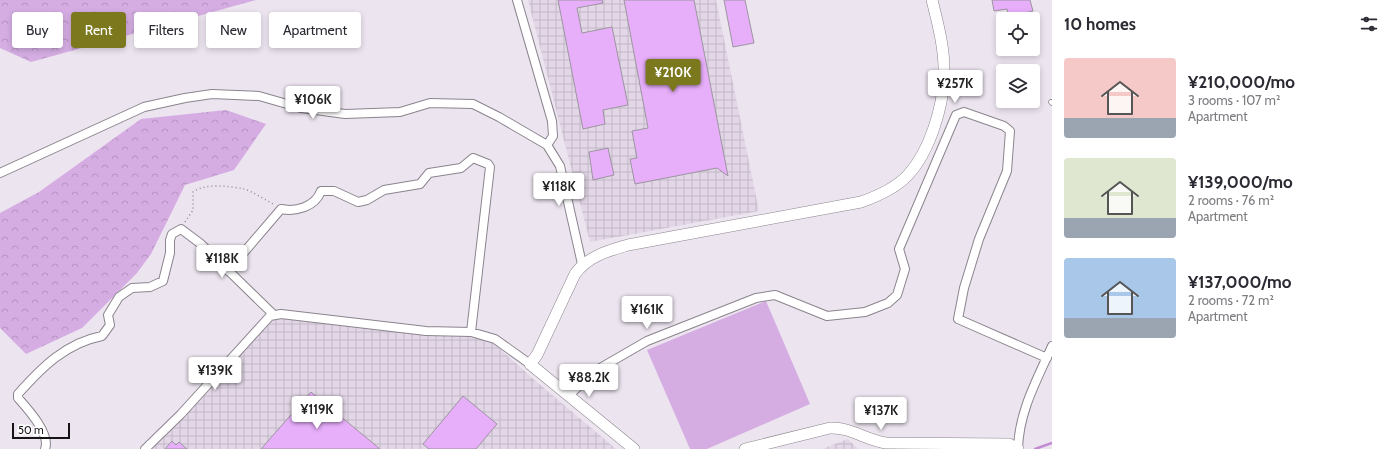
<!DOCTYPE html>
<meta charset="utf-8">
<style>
:root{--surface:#fff;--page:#f2f2f3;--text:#2b2b33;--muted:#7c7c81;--accent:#7b781e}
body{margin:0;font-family:Cabin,sans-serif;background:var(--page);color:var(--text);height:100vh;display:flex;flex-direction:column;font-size:15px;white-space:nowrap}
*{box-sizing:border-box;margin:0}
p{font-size:13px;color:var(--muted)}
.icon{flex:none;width:22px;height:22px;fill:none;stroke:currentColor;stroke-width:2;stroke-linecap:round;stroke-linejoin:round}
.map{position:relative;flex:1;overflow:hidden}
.details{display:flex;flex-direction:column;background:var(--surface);width:340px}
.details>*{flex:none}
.hud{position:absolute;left:12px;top:12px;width:380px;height:36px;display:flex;gap:8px}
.tools{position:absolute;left:996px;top:12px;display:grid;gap:8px}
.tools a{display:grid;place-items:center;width:44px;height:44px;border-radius:4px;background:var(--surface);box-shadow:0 2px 6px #0003;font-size:20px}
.scale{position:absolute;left:12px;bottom:10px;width:58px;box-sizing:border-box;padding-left:4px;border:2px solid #161317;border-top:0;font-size:11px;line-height:14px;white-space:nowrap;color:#161317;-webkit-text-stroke:3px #fff;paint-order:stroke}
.price{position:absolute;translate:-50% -34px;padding:0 9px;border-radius:4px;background:#fff;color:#222;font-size:13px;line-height:26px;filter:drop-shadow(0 1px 2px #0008)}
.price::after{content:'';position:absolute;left:50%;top:24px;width:12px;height:9px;margin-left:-6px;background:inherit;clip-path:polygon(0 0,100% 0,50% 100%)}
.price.selected{background:var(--accent);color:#fff}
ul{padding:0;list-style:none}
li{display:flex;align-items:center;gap:12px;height:100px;padding:0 12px}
li span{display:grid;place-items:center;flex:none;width:112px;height:80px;border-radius:4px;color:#555}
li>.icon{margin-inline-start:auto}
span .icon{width:48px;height:48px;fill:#fffc;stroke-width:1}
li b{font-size:17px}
h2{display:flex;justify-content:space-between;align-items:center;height:48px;padding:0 12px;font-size:17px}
.chip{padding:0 14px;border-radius:4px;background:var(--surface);box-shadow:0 2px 6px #0003;font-size:14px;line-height:36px}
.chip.selected{background:var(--accent);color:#fff}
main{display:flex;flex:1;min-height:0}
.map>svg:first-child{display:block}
.industrial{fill:url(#industrial-grid)}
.forest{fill:url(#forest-crowns)}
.green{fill:#d5ade3}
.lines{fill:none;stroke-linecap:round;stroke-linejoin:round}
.stream{stroke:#c18ad3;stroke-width:2.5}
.building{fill:#e7aefa;stroke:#9c959f}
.lane-casing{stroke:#8b848d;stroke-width:5.5}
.street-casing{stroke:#8b848d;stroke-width:10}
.secondary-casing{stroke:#8b848d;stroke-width:12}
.path{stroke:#908b93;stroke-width:1.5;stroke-dasharray:1 3;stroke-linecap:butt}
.lane{stroke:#fff;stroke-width:4}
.street{stroke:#fff;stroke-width:8}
.secondary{stroke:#fff;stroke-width:11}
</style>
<main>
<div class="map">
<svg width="1052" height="449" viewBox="0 0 1052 449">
<defs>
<pattern id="industrial-grid" width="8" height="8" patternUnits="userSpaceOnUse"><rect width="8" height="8" fill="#e3d7e7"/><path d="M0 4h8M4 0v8" fill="none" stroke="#c2b8c5"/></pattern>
<pattern id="forest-crowns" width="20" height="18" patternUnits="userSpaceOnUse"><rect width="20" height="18" fill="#d5ade3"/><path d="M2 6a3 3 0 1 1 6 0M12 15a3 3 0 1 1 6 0" fill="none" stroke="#b694c2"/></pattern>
</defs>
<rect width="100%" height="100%" fill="#ece4ef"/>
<path class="industrial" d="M 528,0 L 716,0 L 759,211 L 590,242 Z
M 275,314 L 487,337 L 531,377 L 616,449 L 148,449 Z
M 848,439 L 858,449 L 822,449 Z"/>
<path class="forest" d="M 0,0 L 256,0 L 31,62 L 0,48 Z
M 226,110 L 266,124 L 234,170 L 185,185 L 151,254 L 137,273 L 82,328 L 26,354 L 0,328 L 0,213 L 39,192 L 141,119 Z"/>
<path class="green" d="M 766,301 L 810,404 L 707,449 L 690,449 L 647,350 Z"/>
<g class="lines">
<path class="stream" d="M 1035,449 L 1052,443"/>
</g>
<path class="building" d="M 558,0 L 602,0 L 603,3 L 577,8 L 582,33 L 612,27 L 628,105 L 603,110 L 605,124 L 583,129 Z
M 624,0 L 694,0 L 728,176 L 717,168 L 635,184 L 630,159 L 637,158 L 632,131 L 648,128 Z
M 724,0 L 745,0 L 754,43 L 733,47 Z
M 992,0 L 1030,0 L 1033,11 L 1008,17 L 1007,9 L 994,11 Z
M 608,148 L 614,175 L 593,180 L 589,152 Z
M 311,392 L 380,449 L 261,449 Z
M 463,396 L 497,424 L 476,449 L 429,449 L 423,444 Z
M 172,441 L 176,445 L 179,442 L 187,449 L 165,449 Z"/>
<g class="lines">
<g class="lane-casing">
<path id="lane" d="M 1051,102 L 1052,103"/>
</g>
<g class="street-casing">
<path id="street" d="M 517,0 L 552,121 L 553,136 L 547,145
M 0,173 L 144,107 L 185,98 L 212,94 L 259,96 L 301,108 L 345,114 L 400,112 L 430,103 L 473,104 L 499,117 L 547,145 L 560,166 L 582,264
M 228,271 L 281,209 C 296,212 315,207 321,191 L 334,191 L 358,202 L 367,200 L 384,190 L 420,184 L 429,173 L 461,168 L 473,158 L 488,164 L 490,167 L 471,332
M 568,396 L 595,371 L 647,341 L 756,298 L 775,295 L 827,316 L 865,312 L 888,303 L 897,295 L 905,269 L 899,249 L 956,115 L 964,112 L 1004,126 L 1010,131 L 1007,171 L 979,239 L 964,288 L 958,319 L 1047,358
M 45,449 C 51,434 27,408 18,398 L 18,394 C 42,367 66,343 102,336 L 110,325 L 108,315 L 119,297 L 132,288 L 150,287 L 163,281 L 170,253 L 170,240 L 172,234 L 181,229 L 201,244 L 274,315
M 145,449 L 181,414 L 270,316 L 281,314 L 426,331 L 471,332 L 495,339 L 530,364
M 1018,449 C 1019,411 1037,380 1052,346"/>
</g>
<g class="secondary-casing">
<path id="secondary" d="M 634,449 L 530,364 L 537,355 L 575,274 C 588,256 608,251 628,245 L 861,202 C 878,196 896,188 908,175 C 930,151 943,107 944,76 C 945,50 938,24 932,0
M 745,449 L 830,428 C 850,427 866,440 886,443 L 1009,444 L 1018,449"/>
</g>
<path class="path" d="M 185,222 L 193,210 L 193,192 C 205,183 229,186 244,189 C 254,192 265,200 275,205"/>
<use href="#lane" class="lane"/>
<use href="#street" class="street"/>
<use href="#secondary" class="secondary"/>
</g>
</svg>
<div class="tools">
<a><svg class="icon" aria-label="locate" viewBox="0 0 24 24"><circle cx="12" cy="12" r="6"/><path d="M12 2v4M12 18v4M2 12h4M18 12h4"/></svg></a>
<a><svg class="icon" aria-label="layers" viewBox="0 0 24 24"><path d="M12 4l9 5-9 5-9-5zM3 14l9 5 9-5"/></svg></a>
</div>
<div class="scale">50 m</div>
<b class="price selected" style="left:673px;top:93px">¥210K</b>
<b class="price" style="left:955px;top:104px">¥257K</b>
<b class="price" style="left:313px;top:120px">¥106K</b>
<b class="price" style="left:559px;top:207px">¥118K</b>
<b class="price" style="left:222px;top:279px">¥118K</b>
<b class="price" style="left:647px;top:330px">¥161K</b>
<b class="price" style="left:215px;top:391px">¥139K</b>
<b class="price" style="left:589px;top:398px">¥88.2K</b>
<b class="price" style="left:317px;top:430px">¥119K</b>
<b class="price" style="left:881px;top:431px">¥137K</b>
<div class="hud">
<a class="chip">Buy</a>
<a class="chip selected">Rent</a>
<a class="chip">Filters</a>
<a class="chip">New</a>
<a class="chip">Apartment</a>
</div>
</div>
<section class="details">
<h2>10 homes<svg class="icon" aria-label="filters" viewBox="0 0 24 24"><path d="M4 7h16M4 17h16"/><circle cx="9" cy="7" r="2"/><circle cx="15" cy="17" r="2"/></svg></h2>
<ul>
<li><span style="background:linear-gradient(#f6c9c9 75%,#9aa5b1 0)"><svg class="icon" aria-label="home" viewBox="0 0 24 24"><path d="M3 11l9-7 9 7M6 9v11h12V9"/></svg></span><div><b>¥210,000/mo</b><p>3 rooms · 107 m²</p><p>Apartment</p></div></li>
<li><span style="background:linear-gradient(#dfe7d0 75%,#9aa5b1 0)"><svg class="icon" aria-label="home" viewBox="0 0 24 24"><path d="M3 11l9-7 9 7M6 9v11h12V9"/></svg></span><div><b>¥139,000/mo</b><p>2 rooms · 76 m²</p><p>Apartment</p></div></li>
<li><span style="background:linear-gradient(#a9c7e8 75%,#9aa5b1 0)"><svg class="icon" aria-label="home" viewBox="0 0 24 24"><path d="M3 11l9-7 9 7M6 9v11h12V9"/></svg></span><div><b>¥137,000/mo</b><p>2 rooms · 72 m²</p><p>Apartment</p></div></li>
</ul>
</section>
</main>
